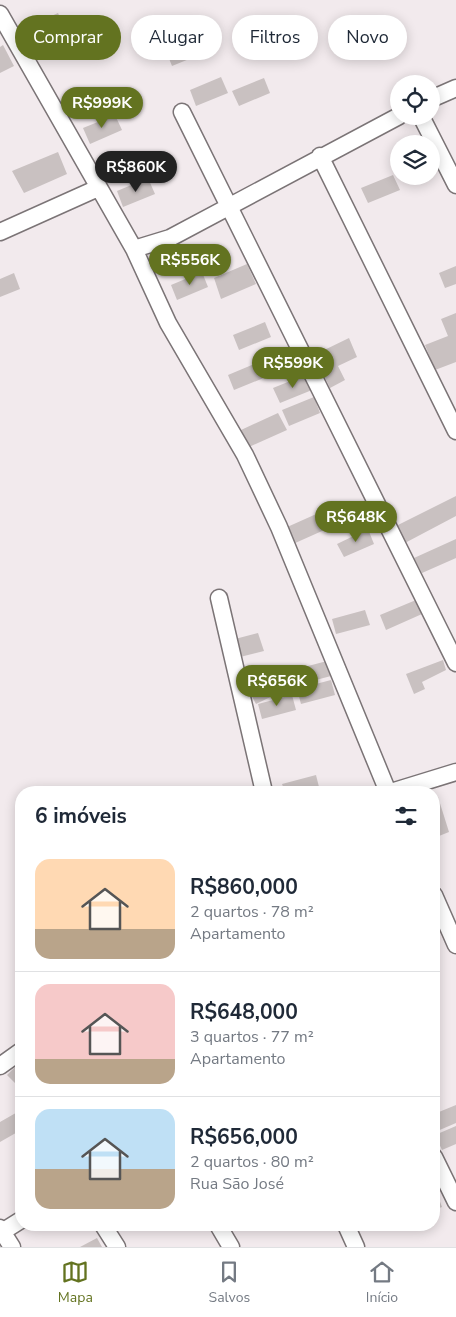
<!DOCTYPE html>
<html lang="pt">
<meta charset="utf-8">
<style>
:root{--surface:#fff;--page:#f6f6f7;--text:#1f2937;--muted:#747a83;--line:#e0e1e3;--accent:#637320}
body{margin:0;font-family:"Nunito Sans",sans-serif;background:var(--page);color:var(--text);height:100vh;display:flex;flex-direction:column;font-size:19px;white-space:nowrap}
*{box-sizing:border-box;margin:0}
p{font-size:16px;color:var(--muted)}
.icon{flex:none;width:28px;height:28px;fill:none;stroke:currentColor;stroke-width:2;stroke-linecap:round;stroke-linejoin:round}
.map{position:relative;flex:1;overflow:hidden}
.panel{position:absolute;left:15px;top:786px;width:425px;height:445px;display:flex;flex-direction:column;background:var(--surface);border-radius:20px;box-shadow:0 2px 12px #0003}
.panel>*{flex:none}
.top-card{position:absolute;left:15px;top:15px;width:426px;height:45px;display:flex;gap:10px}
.tools{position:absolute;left:390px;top:75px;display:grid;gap:10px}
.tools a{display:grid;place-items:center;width:50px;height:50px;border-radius:50%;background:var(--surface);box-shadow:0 2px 12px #0003;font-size:25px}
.price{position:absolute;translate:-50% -42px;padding:0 11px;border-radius:18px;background:var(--accent);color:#fff;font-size:16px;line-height:32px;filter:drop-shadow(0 1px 2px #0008)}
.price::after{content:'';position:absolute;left:50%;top:30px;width:15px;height:11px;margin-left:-8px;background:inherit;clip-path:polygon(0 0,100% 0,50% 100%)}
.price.selected{background:#222;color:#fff}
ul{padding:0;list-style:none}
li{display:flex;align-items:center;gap:15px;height:125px;padding:0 20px}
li+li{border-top:1px solid var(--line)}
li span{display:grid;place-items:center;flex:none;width:140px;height:100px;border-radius:15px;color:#555}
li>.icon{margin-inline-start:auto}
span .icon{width:60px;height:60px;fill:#fffc;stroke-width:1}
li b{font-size:21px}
h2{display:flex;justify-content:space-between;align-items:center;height:60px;padding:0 20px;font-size:21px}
.pill{padding:0 18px;border-radius:22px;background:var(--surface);box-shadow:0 2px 12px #0003;font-size:18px;line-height:45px}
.pill.selected{background:var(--accent);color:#fff}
.menu{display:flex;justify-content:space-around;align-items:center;height:70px;border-top:1px solid var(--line);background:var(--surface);font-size:14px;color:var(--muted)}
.menu a{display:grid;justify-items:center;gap:2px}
.menu .selected{color:var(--accent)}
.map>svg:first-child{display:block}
.building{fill:#c9c1c1}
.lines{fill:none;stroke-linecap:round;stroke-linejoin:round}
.street-casing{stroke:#7b7476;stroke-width:19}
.street{stroke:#fff;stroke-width:16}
</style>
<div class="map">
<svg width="456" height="1247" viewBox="0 0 456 1247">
<rect width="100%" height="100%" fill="#f2eaed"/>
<path class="building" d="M 58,13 L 66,31 L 36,47 L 27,27 Z
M 198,38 L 204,53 L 172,66 L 166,51 Z
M 3,45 L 14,66 L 0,73 L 0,47 Z
M 221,77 L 228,93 L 196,106 L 190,90 Z
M 264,78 L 270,93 L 239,106 L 232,91 Z
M 115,115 L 122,130 L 90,144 L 83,128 Z
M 58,152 L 67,174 L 24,193 L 12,171 Z
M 393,175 L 400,190 L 368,203 L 361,188 Z
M 148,178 L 155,194 L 123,207 L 117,191 Z
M 247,264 L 256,284 L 221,299 L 214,278 Z
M 456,266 L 456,284 L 445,288 L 439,273 Z
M 202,272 L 208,287 L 177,300 L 171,285 Z
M 14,273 L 20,289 L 0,297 L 0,279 Z
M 456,313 L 456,362 L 435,370 L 425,345 L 448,336 L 441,319 Z
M 265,322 L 271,337 L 239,350 L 233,335 Z
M 349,338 L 357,357 L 338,366 L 345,380 L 330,388 L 314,355 Z
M 259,362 L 266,377 L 234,390 L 228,375 Z
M 305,375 L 312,390 L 280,403 L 273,388 Z
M 314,397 L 320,413 L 289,426 L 282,410 Z
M 278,413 L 287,430 L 249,447 L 241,430 Z
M 456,496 L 456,516 L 403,544 L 394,527 Z
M 323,511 L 331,527 L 293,544 L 285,528 Z
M 368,529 L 374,544 L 344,557 L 337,544 Z
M 456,539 L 456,558 L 422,573 L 414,558 Z
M 416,600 L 422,614 L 386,630 L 380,615 Z
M 365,610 L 370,625 L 336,634 L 332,619 Z
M 258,633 L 264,651 L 240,657 L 235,639 Z
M 443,660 L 446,670 L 422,682 L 425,689 L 414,694 L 406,674 Z
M 327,661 L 331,676 L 297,685 L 293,670 Z
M 285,670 L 293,686 L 256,704 L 247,687 Z
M 331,680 L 335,695 L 301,704 L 297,689 Z
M 292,695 L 296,710 L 262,719 L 258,704 Z
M 316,775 L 320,791 L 313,792 L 285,792 L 282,784 Z
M 438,797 L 449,832 L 434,838 L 434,799 Z
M 17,1065 L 21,1069 L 21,1085 L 19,1087 L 7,1075 Z
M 456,1105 L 456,1123 L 435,1132 L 434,1114 Z
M 21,1110 L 21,1130 L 0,1142 L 0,1122 Z
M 456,1126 L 456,1144 L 442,1150 L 435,1135 Z
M 436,1191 L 442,1207 L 434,1210 L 434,1192 Z
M 97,1238 L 102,1247 L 80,1247 Z"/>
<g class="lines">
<g class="street-casing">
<path id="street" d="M 0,14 L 134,249 L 170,238 L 399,116
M 431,99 L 456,88
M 182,112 L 456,663
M 421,116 L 456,185
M 320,156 L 456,431
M 0,232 L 98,188
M 134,249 L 168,323 L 245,455 L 279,527 L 388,792
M 219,598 L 264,792
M 391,792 L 456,772
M 434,895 L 456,945
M 0,1066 L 21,1051
M 434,1157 L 456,1202
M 103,1225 L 117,1247
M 218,1225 L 231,1247
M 346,1225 L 356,1247
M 0,1228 L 12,1247
M 2,1232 L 21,1220"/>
</g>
<use href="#street" class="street"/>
</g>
</svg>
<div class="tools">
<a><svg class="icon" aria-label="locate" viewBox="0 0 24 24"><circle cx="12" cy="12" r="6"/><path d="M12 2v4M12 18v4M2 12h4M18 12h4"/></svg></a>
<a><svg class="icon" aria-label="layers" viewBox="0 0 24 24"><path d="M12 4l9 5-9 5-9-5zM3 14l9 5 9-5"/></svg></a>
</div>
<b class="price" style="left:102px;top:129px">R$999K</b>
<b class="price selected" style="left:136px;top:193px">R$860K</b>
<b class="price" style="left:190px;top:286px">R$556K</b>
<b class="price" style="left:293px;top:389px">R$599K</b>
<b class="price" style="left:356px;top:543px">R$648K</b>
<b class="price" style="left:277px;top:707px">R$656K</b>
<div class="top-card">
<a class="pill selected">Comprar</a>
<a class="pill">Alugar</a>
<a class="pill">Filtros</a>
<a class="pill">Novo</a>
</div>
<section class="panel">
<h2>6 imóveis<svg class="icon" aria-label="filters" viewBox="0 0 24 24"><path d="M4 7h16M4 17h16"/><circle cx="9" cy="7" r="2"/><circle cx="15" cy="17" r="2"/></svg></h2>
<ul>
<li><span style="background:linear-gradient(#ffd9b3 70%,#b9a48a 0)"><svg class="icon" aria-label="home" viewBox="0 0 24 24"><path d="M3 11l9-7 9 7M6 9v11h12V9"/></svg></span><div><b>R$860,000</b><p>2 quartos · 78 m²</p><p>Apartamento</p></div></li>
<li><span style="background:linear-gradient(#f6c9c9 75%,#b9a48a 0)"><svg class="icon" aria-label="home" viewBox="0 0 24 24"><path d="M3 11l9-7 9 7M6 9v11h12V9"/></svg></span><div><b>R$648,000</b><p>3 quartos · 77 m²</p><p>Apartamento</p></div></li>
<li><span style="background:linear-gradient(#bfe0f5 60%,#b9a48a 0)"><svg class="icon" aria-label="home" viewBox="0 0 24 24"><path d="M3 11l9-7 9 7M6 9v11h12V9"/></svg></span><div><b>R$656,000</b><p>2 quartos · 80 m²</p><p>Rua São José</p></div></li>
</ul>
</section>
</div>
<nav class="menu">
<a class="selected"><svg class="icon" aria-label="map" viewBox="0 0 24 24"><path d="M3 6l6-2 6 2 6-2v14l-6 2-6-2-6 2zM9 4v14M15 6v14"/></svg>Mapa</a>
<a><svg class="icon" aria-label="saved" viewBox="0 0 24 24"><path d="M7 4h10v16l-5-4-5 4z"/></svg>Salvos</a>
<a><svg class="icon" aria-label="home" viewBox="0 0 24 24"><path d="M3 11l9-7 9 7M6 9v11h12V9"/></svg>Início</a>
</nav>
